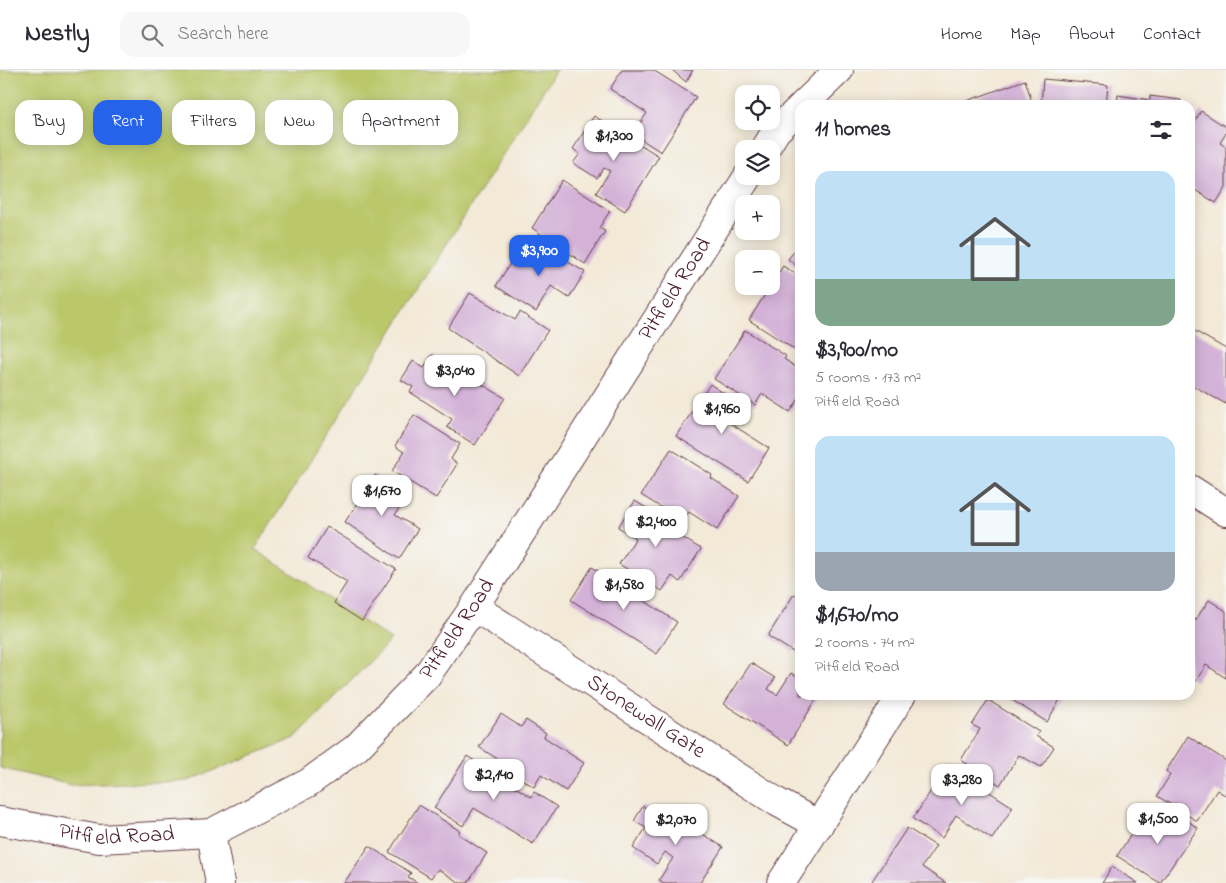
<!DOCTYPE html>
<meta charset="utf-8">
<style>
:root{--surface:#fff;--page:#f7f7f7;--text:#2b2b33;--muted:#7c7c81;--line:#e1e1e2;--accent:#2563eb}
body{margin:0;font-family:"Indie Flower",sans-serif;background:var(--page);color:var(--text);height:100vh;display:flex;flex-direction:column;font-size:19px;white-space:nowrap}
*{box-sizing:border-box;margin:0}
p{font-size:16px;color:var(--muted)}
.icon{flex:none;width:28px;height:28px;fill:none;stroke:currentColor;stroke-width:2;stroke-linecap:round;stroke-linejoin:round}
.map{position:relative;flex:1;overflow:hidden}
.details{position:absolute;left:795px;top:30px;width:400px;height:600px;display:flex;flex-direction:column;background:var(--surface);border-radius:15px;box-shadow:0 2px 12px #0003}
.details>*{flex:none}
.hud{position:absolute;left:15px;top:30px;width:475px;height:45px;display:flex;gap:10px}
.tools{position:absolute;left:735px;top:15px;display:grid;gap:10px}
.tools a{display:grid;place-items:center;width:45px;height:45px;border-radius:10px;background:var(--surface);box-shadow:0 2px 12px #0003;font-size:25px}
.price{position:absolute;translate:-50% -42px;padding:0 11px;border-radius:10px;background:#fff;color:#222;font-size:16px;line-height:32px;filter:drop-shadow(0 1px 2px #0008)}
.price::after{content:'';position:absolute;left:50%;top:30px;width:15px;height:11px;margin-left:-8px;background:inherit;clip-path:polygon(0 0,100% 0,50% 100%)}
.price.selected{background:var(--accent);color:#fff}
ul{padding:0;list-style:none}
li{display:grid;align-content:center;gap:10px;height:265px;padding:0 20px}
li span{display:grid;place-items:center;height:155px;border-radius:15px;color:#555}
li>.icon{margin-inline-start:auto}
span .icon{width:90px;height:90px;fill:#fffc;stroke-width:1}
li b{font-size:21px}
h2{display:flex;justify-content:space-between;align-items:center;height:60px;padding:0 20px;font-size:21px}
.pill{padding:0 18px;border-radius:15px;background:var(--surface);box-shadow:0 2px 12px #0003;font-size:18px;line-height:45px}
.pill.selected{background:var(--accent);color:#fff}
header{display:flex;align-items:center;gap:30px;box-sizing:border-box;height:70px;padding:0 25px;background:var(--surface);border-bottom:1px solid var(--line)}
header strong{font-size:24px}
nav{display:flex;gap:28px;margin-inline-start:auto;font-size:18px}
.search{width:350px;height:45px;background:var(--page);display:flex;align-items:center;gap:12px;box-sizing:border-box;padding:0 18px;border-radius:15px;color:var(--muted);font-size:19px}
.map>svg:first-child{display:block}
.green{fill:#bac86a;stroke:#82744a}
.building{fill:#d4b2d8}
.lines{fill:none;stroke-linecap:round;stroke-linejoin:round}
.minor-casing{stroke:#633d45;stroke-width:30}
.minor{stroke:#fff;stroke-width:28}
.labels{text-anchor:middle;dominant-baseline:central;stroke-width:5;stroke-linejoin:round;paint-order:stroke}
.street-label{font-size:22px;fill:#4a1f2b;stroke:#f6f6f2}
</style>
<header>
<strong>Nestly</strong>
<div class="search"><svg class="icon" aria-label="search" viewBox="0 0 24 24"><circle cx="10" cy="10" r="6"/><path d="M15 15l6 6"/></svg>Search here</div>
<nav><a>Home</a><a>Map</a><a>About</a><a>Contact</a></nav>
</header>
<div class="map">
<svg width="1226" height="813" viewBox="0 0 1226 813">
<rect width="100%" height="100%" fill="#f6f6f2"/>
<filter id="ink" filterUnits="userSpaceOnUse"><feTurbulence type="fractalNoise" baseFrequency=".02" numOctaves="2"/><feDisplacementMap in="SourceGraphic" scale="10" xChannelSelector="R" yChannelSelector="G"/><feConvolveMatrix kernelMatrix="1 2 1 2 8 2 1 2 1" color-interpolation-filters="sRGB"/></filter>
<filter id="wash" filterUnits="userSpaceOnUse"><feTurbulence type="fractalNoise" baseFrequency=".0096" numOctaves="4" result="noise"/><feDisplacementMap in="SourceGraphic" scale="20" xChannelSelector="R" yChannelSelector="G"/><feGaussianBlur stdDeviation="1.12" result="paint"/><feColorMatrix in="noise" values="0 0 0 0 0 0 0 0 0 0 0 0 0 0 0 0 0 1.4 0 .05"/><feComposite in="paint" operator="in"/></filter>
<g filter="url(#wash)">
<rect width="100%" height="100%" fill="#f3e9d7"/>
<path class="green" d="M 0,0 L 556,0 L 255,479 L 391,570 L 295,668 L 188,711 L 71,715 L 0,698 Z"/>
<g id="blocks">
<path class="building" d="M 622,0 L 653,0 L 696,27 L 661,82 L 633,64 L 647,43 L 610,19 Z
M 672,0 L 693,0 L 686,12 Z
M 1043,9 L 1108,15 L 1106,35 L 1041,35 Z
M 1025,10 L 1033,35 L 965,35 L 964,32 Z
M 1118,25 L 1150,30 L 1150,26 L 1181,30 L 1180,35 L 1117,35 Z
M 1201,41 L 1226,57 L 1226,63 L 1220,73 L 1226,77 L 1226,117 L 1216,133 L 1190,117 L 1190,59 Z
M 594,46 L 659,86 L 625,141 L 596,123 L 610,101 L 604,98 L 597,108 L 573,93 L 580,84 L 573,79 Z
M 562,110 L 610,141 L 599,158 L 605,161 L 585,194 L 532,158 Z
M 536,173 L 585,202 L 569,228 L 551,216 L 536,242 L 496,216 L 518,181 L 528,187 Z
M 800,174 L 800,199 L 788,189 Z
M 783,196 L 800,207 L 800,283 L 749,250 Z
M 470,223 L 515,250 L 520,242 L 548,260 L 519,306 L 448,258 Z
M 745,260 L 786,286 L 784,289 L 800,300 L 800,327 L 790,342 L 762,324 L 755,335 L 714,309 Z
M 1193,260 L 1226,279 L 1226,334 L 1190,314 L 1190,264 Z
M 432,285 L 505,328 L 475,375 L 447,357 L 452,349 L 410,322 L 413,317 L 401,310 L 413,291 L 424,298 Z
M 710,314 L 737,332 L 725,350 L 769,378 L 748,411 L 676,366 Z
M 414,345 L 460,374 L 451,389 L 457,394 L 436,428 L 392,401 L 404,382 L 395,376 Z
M 671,379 L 712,405 L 711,408 L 739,426 L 717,460 L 689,442 L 683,451 L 641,425 Z
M 375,405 L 407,425 L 395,445 L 418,459 L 399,489 L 345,452 Z
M 635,431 L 667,451 L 664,456 L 701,479 L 680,512 L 672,506 L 662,521 L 619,494 L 636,468 L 618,457 Z
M 327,457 L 396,499 L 362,551 L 334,533 L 347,512 L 308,488 Z
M 592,497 L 677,552 L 657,584 L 571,530 Z
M 794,524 L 800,528 L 800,571 L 793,582 L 768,566 Z
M 1209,530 L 1226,541 L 1226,608 L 1206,595 L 1196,611 L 1190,608 L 1190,558 Z
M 751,593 L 775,608 L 768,619 L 777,625 L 791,603 L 800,609 L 800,625 L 819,625 L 788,675 L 724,634 Z
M 1004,625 L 1060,625 L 1062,626 L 1047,652 Z
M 988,630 L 1039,662 L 1036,666 L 1054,677 L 1041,697 L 1019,685 L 1000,715 L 961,690 L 980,659 L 972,655 Z
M 501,644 L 521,657 L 526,650 L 546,663 L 544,667 L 584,693 L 566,721 L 541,705 L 534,717 L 517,706 L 519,703 L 479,677 Z
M 1188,666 L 1226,691 L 1226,723 L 1225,725 L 1217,720 L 1197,751 L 1157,726 L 1170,705 L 1166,701 Z
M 467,686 L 531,727 L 534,722 L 557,737 L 533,774 L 474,738 L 463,756 L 434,738 Z
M 947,695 L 1013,737 L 992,769 L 956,745 L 942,768 L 913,749 Z
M 419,735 L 460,761 L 458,764 L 487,783 L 468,813 L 460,813 L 438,799 L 431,808 L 389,782 Z
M 643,736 L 655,744 L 659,736 L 723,777 L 700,813 L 664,813 L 659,810 L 673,788 L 665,782 L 657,794 L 633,778 L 646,758 L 634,751 Z
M 1169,738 L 1198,758 L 1160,813 L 1117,786 L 1140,750 L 1155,759 Z
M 907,758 L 936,776 L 922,797 L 946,813 L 875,813 L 872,811 Z
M 369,776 L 411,803 L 408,807 L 418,813 L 344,813 Z
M 1112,797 L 1138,813 L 1102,813 Z"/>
</g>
</g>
<g filter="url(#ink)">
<use href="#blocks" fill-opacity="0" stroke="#633d45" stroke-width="1"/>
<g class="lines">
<g class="minor-casing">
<g id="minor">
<path d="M 803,35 L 839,0"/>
<path d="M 765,79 L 776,61 L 800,38"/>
<path d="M 1190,419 L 1226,442"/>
<path id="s1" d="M 474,537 L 777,732 L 819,755"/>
<path id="s2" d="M 0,751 L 99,769 L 211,763 L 308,713 L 356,678 L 427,605 L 474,537 L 748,106"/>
<path d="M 211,763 L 220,813"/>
<path d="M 781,813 L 902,625"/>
</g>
</g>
<use href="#minor" class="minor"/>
</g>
</g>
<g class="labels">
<g class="street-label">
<text stroke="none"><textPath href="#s2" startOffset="942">Pitfield Road</textPath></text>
<text stroke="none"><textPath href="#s2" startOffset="538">Pitfield Road</textPath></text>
<text stroke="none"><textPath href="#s1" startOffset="204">Stonewall Gate</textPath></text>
<text stroke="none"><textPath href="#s2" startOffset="118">Pitfield Road</textPath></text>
</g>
</g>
</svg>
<div class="tools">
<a><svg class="icon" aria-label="locate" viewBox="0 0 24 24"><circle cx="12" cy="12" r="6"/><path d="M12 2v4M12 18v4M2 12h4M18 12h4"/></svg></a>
<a><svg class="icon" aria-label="layers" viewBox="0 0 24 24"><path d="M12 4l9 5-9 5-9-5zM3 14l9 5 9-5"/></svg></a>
<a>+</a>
<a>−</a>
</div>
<b class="price" style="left:614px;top:92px">$1,300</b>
<b class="price selected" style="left:539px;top:207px">$3,900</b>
<b class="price" style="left:455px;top:327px">$3,040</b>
<b class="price" style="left:722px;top:365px">$1,960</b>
<b class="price" style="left:382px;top:447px">$1,670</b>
<b class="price" style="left:656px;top:478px">$2,400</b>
<b class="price" style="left:624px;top:541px">$1,580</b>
<b class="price" style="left:494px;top:731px">$2,140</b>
<b class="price" style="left:962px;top:736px">$3,280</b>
<b class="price" style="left:1158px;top:775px">$1,500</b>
<b class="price" style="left:676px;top:776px">$2,070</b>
<div class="hud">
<a class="pill">Buy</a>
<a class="pill selected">Rent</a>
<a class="pill">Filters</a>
<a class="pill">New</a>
<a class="pill">Apartment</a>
</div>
<section class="details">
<h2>11 homes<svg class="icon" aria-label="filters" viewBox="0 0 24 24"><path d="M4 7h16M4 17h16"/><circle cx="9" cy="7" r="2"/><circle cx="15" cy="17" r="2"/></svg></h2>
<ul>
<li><span style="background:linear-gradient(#bfe0f5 70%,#7fa58c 0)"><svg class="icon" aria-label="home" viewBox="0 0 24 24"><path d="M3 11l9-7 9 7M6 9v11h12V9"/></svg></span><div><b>$3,900/mo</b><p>5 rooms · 173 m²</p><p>Pitfield Road</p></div></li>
<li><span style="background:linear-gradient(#bfe0f5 75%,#9aa5b1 0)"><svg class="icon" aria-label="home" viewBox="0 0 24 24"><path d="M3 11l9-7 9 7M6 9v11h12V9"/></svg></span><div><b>$1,670/mo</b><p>2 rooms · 74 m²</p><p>Pitfield Road</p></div></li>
</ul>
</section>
</div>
